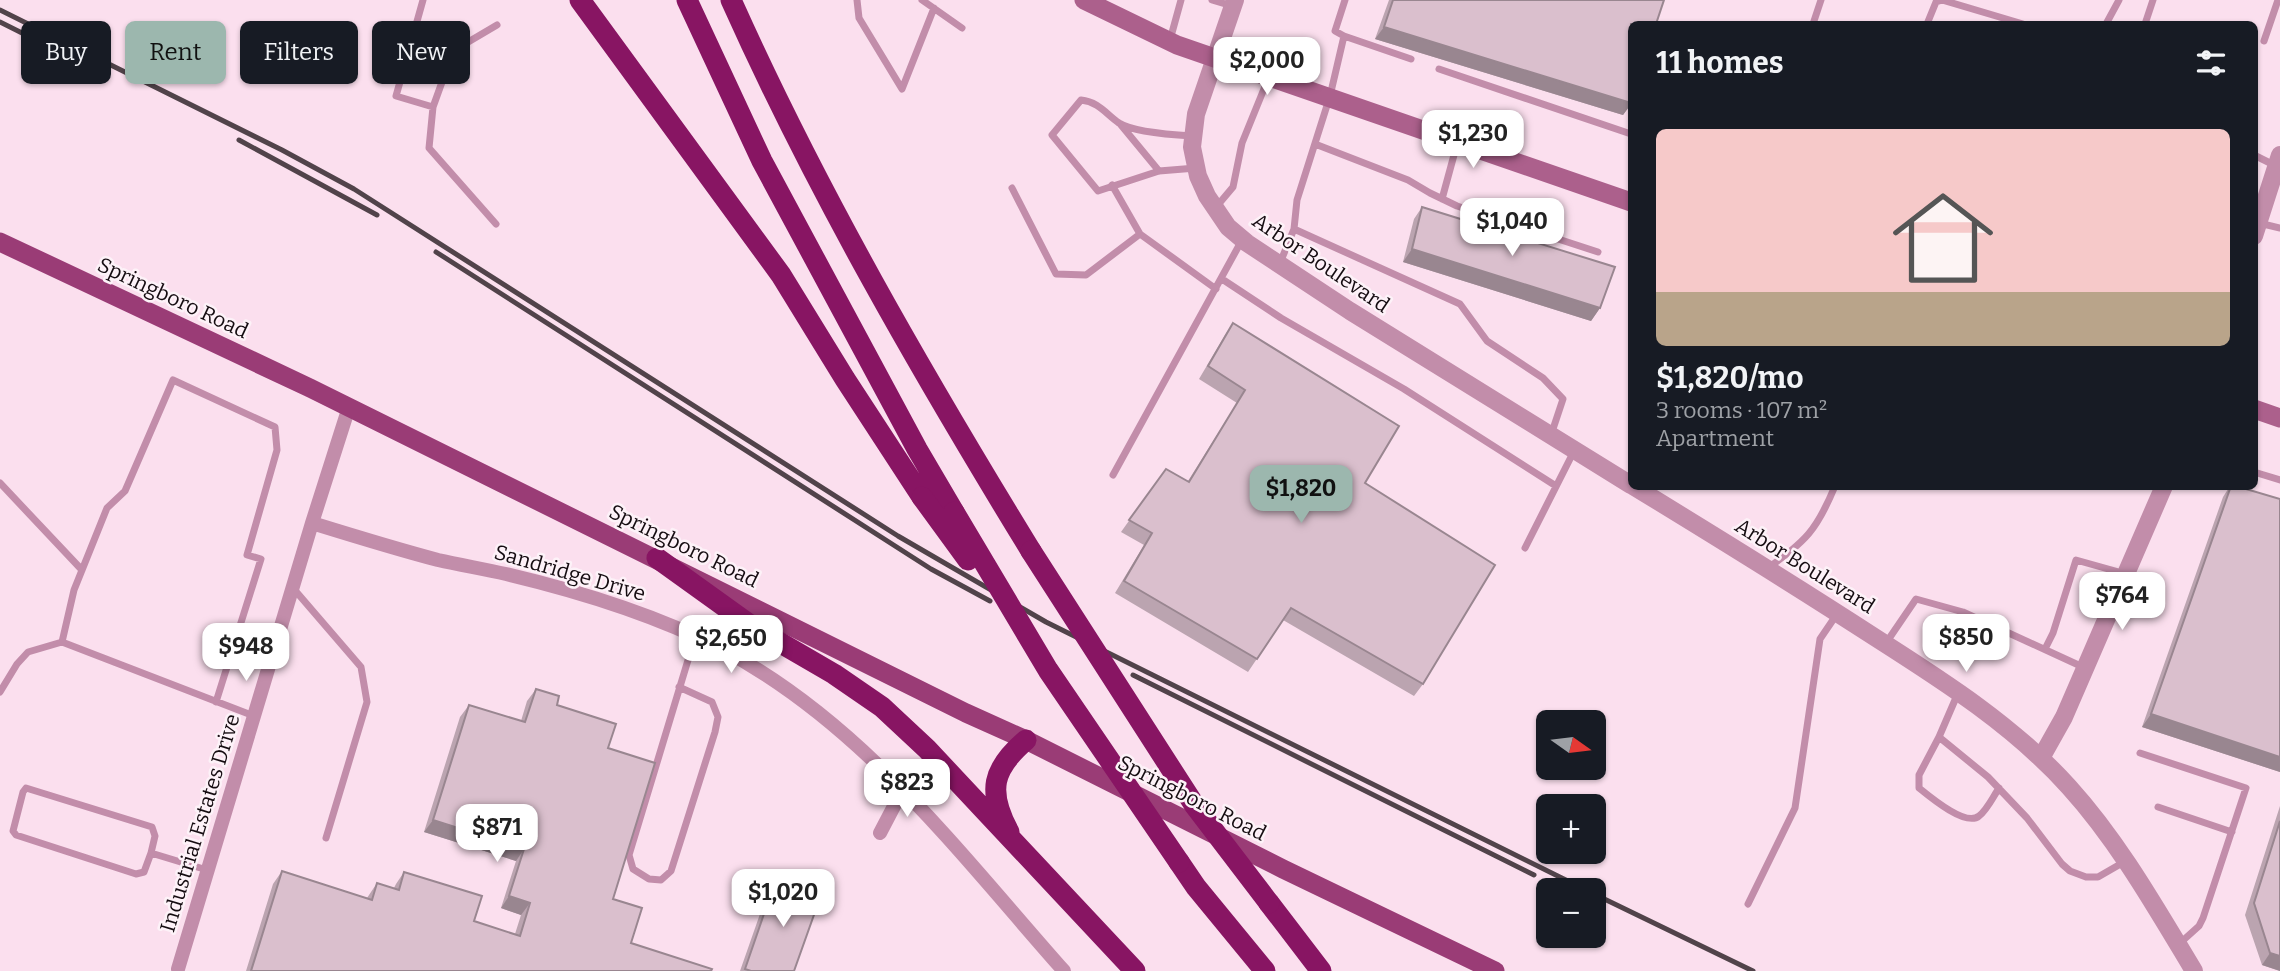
<!DOCTYPE html>
<meta charset="utf-8">
<style>
:root{--surface:#171b24;--page:#20242c;--text:#f1f3f6;--muted:#9ea1a6;--accent:#9cb7ae}
body{margin:0;font-family:Bitter,serif;background:var(--page);color:var(--text);height:100vh;display:flex;flex-direction:column;font-size:26px;white-space:nowrap}
*{box-sizing:border-box;margin:0}
p{font-size:23px;color:var(--muted)}
.icon{flex:none;width:38px;height:38px;fill:none;stroke:currentColor;stroke-width:2;stroke-linecap:round;stroke-linejoin:round}
.map{position:relative;flex:1;overflow:hidden}
.details{position:absolute;left:1628px;top:21px;width:630px;height:469px;display:flex;flex-direction:column;background:var(--surface);border-radius:10px;box-shadow:0 2px 5px #0004}
.details>*{flex:none}
.top-card{position:absolute;left:21px;top:21px;width:665px;height:63px;display:flex;gap:14px}
.needle{width:46px;rotate:104deg}
.fabs{position:absolute;left:1536px;top:710px;display:grid;gap:14px}
.fabs a{display:grid;place-items:center;width:70px;height:70px;border-radius:10px;background:var(--surface);box-shadow:0 2px 5px #0004;font-size:35px}
.price{position:absolute;translate:-50% -60px;padding:0 16px;border-radius:14px;background:#fff;color:#222;font-size:23px;line-height:46px;filter:drop-shadow(0 2px 4px #0008)}
.price::after{content:'';position:absolute;left:50%;top:42px;width:21px;height:16px;margin-left:-10px;background:inherit;clip-path:polygon(0 0,100% 0,50% 100%)}
.price.current{background:var(--accent);color:#111}
ul{padding:0;list-style:none}
li{display:grid;align-content:center;gap:14px;height:371px;padding:0 28px}
li span{display:grid;place-items:center;height:217px;border-radius:10px;color:#555}
li>.icon{margin-inline-start:auto}
span .icon{width:126px;height:126px;fill:#fffc;stroke-width:1}
li b{font-size:30px}
h2{display:flex;justify-content:space-between;align-items:center;height:84px;padding:0 28px;font-size:30px}
.chip{padding:0 24px;border-radius:10px;background:var(--surface);box-shadow:0 2px 5px #0004;font-size:24px;line-height:63px}
.chip.current{background:var(--accent);color:#111}
.map>svg:first-child{display:block}
.lines{fill:none;stroke-linecap:round;stroke-linejoin:round}
.service{stroke:#c28daa;stroke-width:7}
.minor{stroke:#c28daa;stroke-width:14}
.tertiary{stroke:#c28daa;stroke-width:18}
.secondary{stroke:#ac608c;stroke-width:19}
.primary{stroke:#9a3c76;stroke-width:19}
.motorway{stroke:#881563;stroke-width:21}
.rail{stroke:#51434a;stroke-width:5}
.motorway-bridge{stroke:#881563;stroke-width:21}
.wall{fill:#bba4b0}
.shaded-wall{fill:#998690}
.building{fill:#dabfcd;stroke:#998690;stroke-width:2}
.labels{text-anchor:middle;dominant-baseline:central;stroke-width:5;stroke-linejoin:round;paint-order:stroke}
.street-label{font-size:21px;fill:#150c11;stroke:#fdf2f8}
</style>
<div class="map">
<svg width="2280" height="971" viewBox="0 0 2280 971">
<rect width="100%" height="100%" fill="#fbdfee"/>
<g class="lines">
<path class="service" d="M 423,0 L 396,96 L 433,107 L 446,71 L 458,48 L 497,25
M 857,0 L 859,18 L 902,89 L 934,8
M 922,0 L 962,28
M 1212,0 L 1232,6
M 1942,0 L 2023,24
M 1813,24 L 1821,0
M 1927,24 L 1936,2 L 1942,0
M 2106,24 L 2119,0
M 2145,24 L 2153,0
M 1344,36 L 1411,59
M 1170,40 L 1181,0
M 2264,41 L 2278,0
M 1439,69 L 1631,134
M 433,107 L 429,148 L 496,224
M 1121,125 L 1159,171
M 1192,136 C 1175,135 1133,132 1119,123 C 1106,114 1099,102 1081,100 L 1052,135 L 1098,191 L 1159,171 L 1196,168
M 1315,144 L 1408,180 L 1430,193 L 1457,206 L 1598,252
M 2254,155 L 2276,166
M 1112,185 L 1140,234 L 1216,289
M 1012,188 L 1056,274 L 1086,275 L 1140,234
M 1442,199 L 1457,144
M 1217,206 L 1233,187 L 1242,143 L 1268,79
M 2259,223 L 2280,228
M 1294,229 L 1460,304 L 1487,341 L 1543,378 L 1563,399 L 1551,435
M 1280,263 L 1294,229 L 1297,200 L 1330,96 L 1344,36 L 1335,31 L 1345,0
M 1222,279 L 1281,318 L 1404,389 L 1556,486
M 2254,472 L 2280,480
M 1113,475 L 1242,240
M 0,483 L 82,570
M 1525,548 L 1574,451
M 1768,568 C 1806,540 1816,532 1835,486
M 293,588 L 361,667 L 367,702 L 326,838
M 1886,643 L 1916,599 L 1963,612 L 2085,668
M 2045,649 L 2053,633 L 2076,560 L 2126,574
M 679,687 L 712,702 L 718,717 L 715,732 L 671,871 L 661,880 L 649,879 L 633,869 L 629,855 L 695,637
M 0,692 L 17,664 L 28,652 L 62,642
M 1958,693 L 1939,737 L 1988,777 L 2027,818 L 2062,864 L 2070,871 L 2086,877 L 2098,877 L 2124,862
M 216,702 L 261,559 L 247,555 L 277,450 L 275,427 L 173,380 L 125,491 L 107,508 L 74,590 L 62,642 L 254,716
M 1939,737 L 1919,775 L 1919,788 C 1930,797 1966,827 1979,816 C 1987,810 1993,797 1999,788
M 2140,753 L 2246,788 L 2203,918 L 2199,926 L 2179,944
M 2158,807 L 2232,832
M 151,853 L 144,872 L 136,874 L 16,835 L 13,831 L 23,792 L 26,788 L 152,827 L 155,836 L 151,853 L 207,870
M 1748,904 L 1795,808 L 1820,639 L 1837,614"/>
<path class="minor" d="M 312,523 C 354,536 396,549 438,560 C 461,565 483,569 506,574 C 578,591 653,614 720,648 C 862,722 960,854 1064,971
M 880,833 L 903,789
M 178,969 L 312,523 L 349,407"/>
<path class="tertiary" d="M 1235,0 L 1196,114 L 1192,147 L 1198,176 L 1207,196 L 1228,227 L 1247,243 L 1350,311 L 1631,485
M 2254,236 L 2280,155
M 1633,486 C 1715,536 1796,586 1876,638 C 1945,682 2014,726 2069,787 C 2118,841 2156,908 2194,971
M 2041,758 L 2064,717 L 2164,486"/>
<path class="secondary" d="M 1084,0 L 1177,45 L 1631,202
M 2254,409 L 2280,418"/>
<path class="primary" d="M 0,242 L 310,388 L 966,713 L 1026,740 L 1283,869 L 1495,971"/>
<path class="motorway" d="M 580,0 L 781,275 L 845,379 L 922,497
M 687,0 L 762,161 L 917,449 L 954,512
M 731,0 C 816,190 922,373 1031,551
M 657,558 L 753,627 L 834,674 L 882,707 L 927,749 L 1135,971
M 1009,832 C 987,791 992,769 1026,740
M 1179,862 L 1196,887 L 1265,971
M 1269,903 L 1321,971"/>
<path class="rail" d="M 0,10 L 282,150 L 354,189 L 898,536 L 1046,622 L 1588,891
M 0,22 L 38,41
M 239,140 L 377,215
M 436,252 L 931,569 L 990,601
M 1133,675 L 1534,875
M 1594,894 L 1753,971"/>
<path class="motorway-bridge" d="M 922,497 L 968,560
M 954,512 L 1048,670 L 1179,862
M 1031,551 L 1195,806 L 1269,903"/>
</g>
<path class="wall" d="M 1389,0 L 1664,0 L 1631,24 L 1631,104 L 1623,115 L 1375,39 Z
M 1422,207 L 1600,308 L 1591,321 L 1403,262 L 1414,219 Z
M 1233,323 L 1365,483 L 1423,684 L 1414,696 L 1283,620 L 1248,672 L 1115,593 L 1144,545 L 1121,532 L 1166,469 L 1188,481 L 1237,403 L 1199,379 L 1225,335 Z
M 2230,486 L 2280,772 L 2142,727 L 2223,497 Z
M 536,689 L 608,748 L 613,899 L 631,943 L 711,971 L 246,971 L 273,884 L 282,871 L 367,898 L 377,883 L 394,888 L 396,884 L 404,872 L 474,921 L 515,934 L 521,915 L 501,908 L 516,861 L 424,832 L 460,717 L 469,705 L 521,721 L 527,701 Z
M 2280,806 L 2280,971 L 2262,965 L 2245,915 Z
M 776,879 L 794,971 L 740,971 L 768,891 Z"/>
<path class="shaded-wall" d="M 1384,27 L 1631,103 L 1631,104 L 1623,115 L 1375,39 Z
M 1412,249 L 1600,308 L 1591,321 L 1403,262 Z
M 2151,714 L 2280,757 L 2280,772 L 2142,727 Z
M 433,820 L 524,849 L 516,861 L 424,832 Z
M 509,896 L 530,903 L 521,915 L 501,908 Z
M 2270,953 L 2280,956 L 2280,971 L 2262,965 Z"/>
<path class="building" d="M 1393,0 L 1664,0 L 1656,24 L 1631,24 L 1631,103 L 1384,27 Z
M 1422,207 L 1615,267 L 1600,308 L 1412,249 Z
M 1233,323 L 1399,426 L 1365,483 L 1495,565 L 1423,684 L 1291,608 L 1257,659 L 1124,581 L 1152,533 L 1129,520 L 1166,469 L 1189,482 L 1245,390 L 1208,366 Z
M 2231,486 L 2236,486 L 2280,499 L 2280,757 L 2151,714 Z
M 536,689 L 559,696 L 557,705 L 616,724 L 608,748 L 655,763 L 613,899 L 642,908 L 631,943 L 712,969 L 711,971 L 251,971 L 282,871 L 372,900 L 377,883 L 399,890 L 404,872 L 482,896 L 474,921 L 520,936 L 530,903 L 509,896 L 524,849 L 433,820 L 469,705 L 525,722 Z
M 2280,821 L 2280,956 L 2270,953 L 2254,903 Z
M 776,879 L 821,895 L 794,971 L 751,971 L 745,969 Z"/>
<g class="labels">
<g class="street-label">
<text transform="translate(1321 263) rotate(34)">Arbor Boulevard</text>
<text transform="translate(173 298) rotate(25)">Springboro Road</text>
<text transform="translate(684 546) rotate(26)">Springboro Road</text>
<text transform="translate(1805 566) rotate(32)">Arbor Boulevard</text>
<text transform="translate(570 573) rotate(16)">Sandridge Drive</text>
<text transform="translate(1192 798) rotate(27)">Springboro Road</text>
<text transform="translate(200 823) rotate(-73)">Industrial Estates Drive</text>
</g>
</g>
</svg>
<div class="fabs">
<a><svg class="needle" viewBox="-14 -14 28 28"><path d="M0-13l5 13h-10z" fill="#e53935"/><path d="M0 13l5-13h-10z" fill="#9ea1a6"/></svg></a>
<a>+</a>
<a>−</a>
</div>
<b class="price" style="left:1267px;top:97px">$2,000</b>
<b class="price" style="left:1473px;top:170px">$1,230</b>
<b class="price" style="left:1512px;top:258px">$1,040</b>
<b class="price current" style="left:1301px;top:525px">$1,820</b>
<b class="price" style="left:2122px;top:632px">$764</b>
<b class="price" style="left:1966px;top:674px">$850</b>
<b class="price" style="left:731px;top:675px">$2,650</b>
<b class="price" style="left:246px;top:683px">$948</b>
<b class="price" style="left:907px;top:819px">$823</b>
<b class="price" style="left:497px;top:864px">$871</b>
<b class="price" style="left:783px;top:929px">$1,020</b>
<div class="top-card">
<a class="chip">Buy</a>
<a class="chip current">Rent</a>
<a class="chip">Filters</a>
<a class="chip">New</a>
</div>
<section class="details">
<h2>11 homes<svg class="icon" aria-label="filters" viewBox="0 0 24 24"><path d="M4 7h16M4 17h16"/><circle cx="9" cy="7" r="2"/><circle cx="15" cy="17" r="2"/></svg></h2>
<ul>
<li><span style="background:linear-gradient(#f6c9c9 75%,#b9a48a 0)"><svg class="icon" aria-label="home" viewBox="0 0 24 24"><path d="M3 11l9-7 9 7M6 9v11h12V9"/></svg></span><div><b>$1,820/mo</b><p>3 rooms · 107 m²</p><p>Apartment</p></div></li>
</ul>
</section>
</div>
